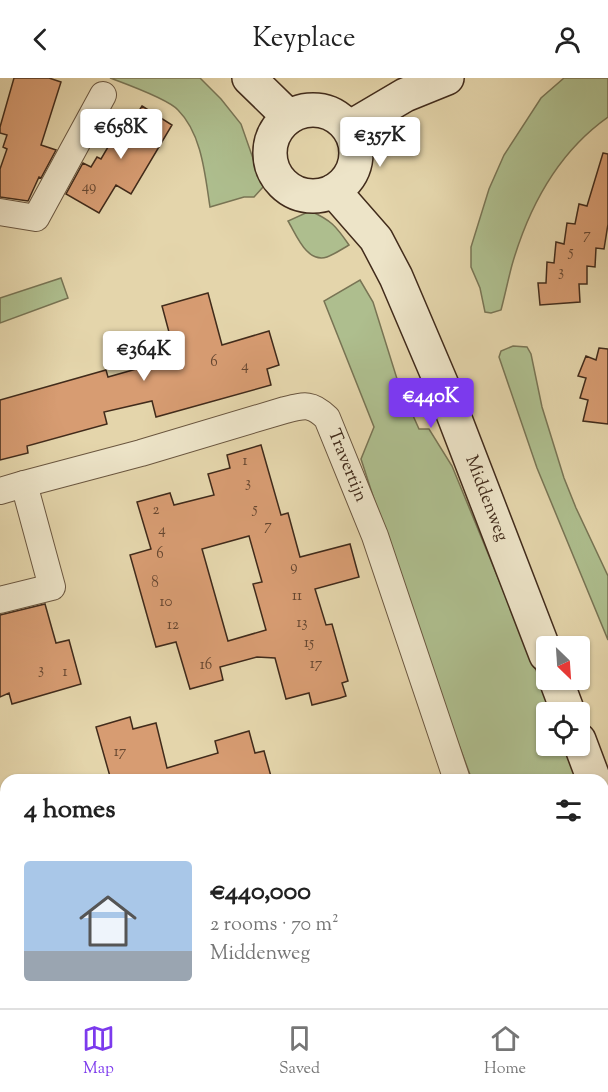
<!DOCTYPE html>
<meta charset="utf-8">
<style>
:root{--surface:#fff;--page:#f2f2f2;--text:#222;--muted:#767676;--line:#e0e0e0;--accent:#7c3aed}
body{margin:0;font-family:"Sorts Mill Goudy",serif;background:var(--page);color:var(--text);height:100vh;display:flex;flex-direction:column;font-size:22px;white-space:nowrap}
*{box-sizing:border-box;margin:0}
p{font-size:20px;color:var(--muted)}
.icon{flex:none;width:33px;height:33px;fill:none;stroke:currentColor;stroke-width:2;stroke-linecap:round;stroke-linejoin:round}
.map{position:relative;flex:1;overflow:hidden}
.sheet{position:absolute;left:0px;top:696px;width:609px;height:234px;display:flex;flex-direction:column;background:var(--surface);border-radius:18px 18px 0 0;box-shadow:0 2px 4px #0004}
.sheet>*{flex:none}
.needle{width:39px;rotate:155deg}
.fabs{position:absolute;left:536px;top:558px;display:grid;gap:12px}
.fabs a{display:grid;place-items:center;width:54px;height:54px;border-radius:6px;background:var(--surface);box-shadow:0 2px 4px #0004;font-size:30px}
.price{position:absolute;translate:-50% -51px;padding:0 14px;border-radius:6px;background:#fff;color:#222;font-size:20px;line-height:39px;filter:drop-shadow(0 2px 3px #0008)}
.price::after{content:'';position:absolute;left:50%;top:36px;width:18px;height:14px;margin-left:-9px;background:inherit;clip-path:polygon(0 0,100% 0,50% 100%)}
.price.selected{background:var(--accent);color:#fff}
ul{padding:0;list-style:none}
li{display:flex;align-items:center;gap:18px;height:150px;padding:0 24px}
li+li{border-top:2px solid var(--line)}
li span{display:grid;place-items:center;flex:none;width:168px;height:120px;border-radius:6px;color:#555}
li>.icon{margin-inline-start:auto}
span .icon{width:72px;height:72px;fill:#fffc;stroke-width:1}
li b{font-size:26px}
h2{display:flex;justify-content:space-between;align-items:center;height:72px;padding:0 24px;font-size:26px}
header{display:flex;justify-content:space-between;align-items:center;height:78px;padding:0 24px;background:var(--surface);font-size:27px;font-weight:600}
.dock{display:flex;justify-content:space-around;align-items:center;height:84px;border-top:2px solid var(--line);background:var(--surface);font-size:16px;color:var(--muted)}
.dock a{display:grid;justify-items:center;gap:3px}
.dock .selected{color:var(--accent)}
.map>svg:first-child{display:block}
.green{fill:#aebe8e;stroke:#787454;stroke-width:1.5}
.building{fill:#d79c72;stroke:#412b1b;stroke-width:1.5;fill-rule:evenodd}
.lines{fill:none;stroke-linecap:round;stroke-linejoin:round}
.street-casing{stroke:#6a563f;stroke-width:28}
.secondary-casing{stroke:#412b1b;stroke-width:36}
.street{stroke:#ede4c8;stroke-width:26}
.secondary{stroke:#ede4c8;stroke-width:33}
.labels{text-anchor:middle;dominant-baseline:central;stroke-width:6;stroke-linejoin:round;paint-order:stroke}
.number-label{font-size:15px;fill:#664731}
.street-label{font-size:18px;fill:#412b1b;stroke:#ede4c8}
</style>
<header><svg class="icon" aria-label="back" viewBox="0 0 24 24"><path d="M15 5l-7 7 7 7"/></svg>Keyplace<svg class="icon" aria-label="person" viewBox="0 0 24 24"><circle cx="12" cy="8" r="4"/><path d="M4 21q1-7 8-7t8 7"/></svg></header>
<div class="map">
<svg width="608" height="930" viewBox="0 0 608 930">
<rect width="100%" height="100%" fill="#e4d5ab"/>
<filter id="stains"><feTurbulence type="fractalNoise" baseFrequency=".00333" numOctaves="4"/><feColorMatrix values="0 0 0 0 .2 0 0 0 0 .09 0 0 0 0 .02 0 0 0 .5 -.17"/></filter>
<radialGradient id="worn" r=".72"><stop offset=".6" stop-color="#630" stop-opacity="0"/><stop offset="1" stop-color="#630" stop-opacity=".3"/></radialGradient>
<path class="green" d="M 110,0 L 200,0 L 221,21 L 241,46 L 263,109 L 254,119 L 244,119 L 210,129 C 205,97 202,56 178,32 C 168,21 126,6 110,0 Z
M 564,0 L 608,0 L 608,39 C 557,75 529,128 512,187 C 508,202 505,217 501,232 L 491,235 L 485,234 L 480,210 L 471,189 L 471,169 L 489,111 L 504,77 L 541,20 Z
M 310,133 C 331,142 336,148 349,167 C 342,171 335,176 327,179 C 307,186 296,156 288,143 Z
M 61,200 L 68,220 L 0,245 L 0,220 Z
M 360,202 L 373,224 L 398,304 L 419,351 L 429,351 L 452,388 L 545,614 L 553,634 L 546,634 L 546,668 L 565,668 L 578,702 L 472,702 L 419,560 L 361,381 L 374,349 L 324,223 Z
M 513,268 L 527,269 L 531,276 L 542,329 L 564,400 L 576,430 L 608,498 L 608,562 L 537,390 L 499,279 L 501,273 Z
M 603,767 L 608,780 L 608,881 L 603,883 Z"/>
<path class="building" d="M 14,0 L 49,0 L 61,4 L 41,67 L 56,72 L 41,100 L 39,99 L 28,123 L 0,119 L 0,91 L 7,71 L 3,69 L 7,57 L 0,55 L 0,49 Z
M 142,28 L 172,47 L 131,116 L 116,107 L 99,135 L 66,116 L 83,85 L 91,89 L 97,79 L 101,81 L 128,35 L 135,39 Z
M 603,75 L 608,76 L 608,146 L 604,171 L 596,170 L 595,189 L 587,188 L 587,206 L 579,206 L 580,224 L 540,227 L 538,205 L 546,205 L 547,184 L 554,185 L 556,164 L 564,166 L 567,145 L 575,146 L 579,126 L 587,128 Z
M 208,215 L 222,267 L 269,253 L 279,287 L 267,291 L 271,307 L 156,339 L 152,323 L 104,334 L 107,346 L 27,368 L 28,375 L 0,382 L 0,322 L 106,292 L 108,299 L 154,286 L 151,277 L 173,269 L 162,228 Z
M 599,270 L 608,271 L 608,346 L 583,343 L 588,322 L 580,320 L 586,300 L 578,298 L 586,278 L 596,282 Z
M 261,367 L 281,437 L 288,435 L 300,479 L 350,466 L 359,499 L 315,511 L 326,547 L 332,546 L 348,603 L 342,605 L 346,618 L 340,620 L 312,627 L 309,615 L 286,621 L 275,580 L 257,579 L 220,589 L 223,602 L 190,611 L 176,564 L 156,569 L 130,477 L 151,471 L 137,424 L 170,415 L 174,427 L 214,417 L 208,396 L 230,390 L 227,377 ZM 249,458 L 262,504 L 253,506 L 266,552 L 228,563 L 202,471 Z
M 45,526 L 56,565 L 69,562 L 81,606 L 12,626 L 9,615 L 0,619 L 0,537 Z
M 130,639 L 133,651 L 156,645 L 167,690 L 218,675 L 215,663 L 249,653 L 255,675 L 264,673 L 272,702 L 111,702 L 96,649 Z"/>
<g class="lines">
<g class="street-casing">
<g id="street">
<path d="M 0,134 L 36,140 L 103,17"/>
<path id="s1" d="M 24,406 L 141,375 L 285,332 C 305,327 312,325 327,340 L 375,458 L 457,702"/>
<path d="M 0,413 L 24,406 L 52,509 L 0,522"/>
<path d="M 0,897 L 6,895"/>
<path d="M 58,924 L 59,930"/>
<path d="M 538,924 L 540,930"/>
<path d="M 225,930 L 227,924"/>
<path d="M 581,930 L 598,924"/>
</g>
</g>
<g class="secondary-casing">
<g id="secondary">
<path d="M 249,0 L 289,39"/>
<circle cx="313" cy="75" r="43"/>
<path d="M 349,50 L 405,17 L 447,0"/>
<path id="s2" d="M 334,113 L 376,161 L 396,199 L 442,307 L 546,577"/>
<path d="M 556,602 L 568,634"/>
<path d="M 579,662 L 594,702"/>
<path d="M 603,724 L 608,737"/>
</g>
</g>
<use href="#street" class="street"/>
<use href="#secondary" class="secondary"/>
</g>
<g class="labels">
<g class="number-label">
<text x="89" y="109">49</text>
<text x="587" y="157">7</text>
<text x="571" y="174">5</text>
<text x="561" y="194">3</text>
<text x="214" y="284">6</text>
<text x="245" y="288">4</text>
<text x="245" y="383">1</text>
<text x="248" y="405">3</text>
<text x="255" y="431">5</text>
<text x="156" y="432">2</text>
<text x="268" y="448">7</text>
<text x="162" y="452">4</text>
<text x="160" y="476">6</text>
<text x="294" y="489">9</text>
<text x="155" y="505">8</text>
<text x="297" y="518">11</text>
<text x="166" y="524">10</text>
<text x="302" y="545">13</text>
<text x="173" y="547">12</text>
<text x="309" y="565">15</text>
<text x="316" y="586">17</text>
<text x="206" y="587">16</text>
<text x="41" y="592">3</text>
<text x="65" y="594">1</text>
<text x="120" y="674">17</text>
</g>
<g class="street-label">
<text stroke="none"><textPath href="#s1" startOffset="369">Travertijn</textPath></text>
<text stroke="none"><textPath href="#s2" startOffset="346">Middenweg</textPath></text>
</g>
</g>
<rect width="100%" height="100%" filter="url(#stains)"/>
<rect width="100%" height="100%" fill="url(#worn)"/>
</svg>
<div class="fabs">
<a><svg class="needle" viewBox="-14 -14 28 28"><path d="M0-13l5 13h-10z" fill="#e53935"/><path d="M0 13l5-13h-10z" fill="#767676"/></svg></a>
<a><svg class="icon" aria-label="locate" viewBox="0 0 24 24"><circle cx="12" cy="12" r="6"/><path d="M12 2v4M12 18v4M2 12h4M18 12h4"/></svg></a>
</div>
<b class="price" style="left:121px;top:82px">€658K</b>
<b class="price" style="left:380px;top:90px">€357K</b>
<b class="price" style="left:144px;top:304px">€364K</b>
<b class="price selected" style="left:431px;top:351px">€440K</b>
<section class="sheet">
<h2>4 homes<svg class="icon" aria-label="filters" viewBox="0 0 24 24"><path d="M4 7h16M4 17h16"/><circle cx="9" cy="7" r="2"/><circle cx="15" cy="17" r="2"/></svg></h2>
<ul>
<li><span style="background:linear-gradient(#a9c7e8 75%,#9aa5b1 0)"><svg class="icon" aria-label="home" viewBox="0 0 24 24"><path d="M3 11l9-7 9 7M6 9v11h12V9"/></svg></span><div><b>€440,000</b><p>2 rooms · 70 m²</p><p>Middenweg</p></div></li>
</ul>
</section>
</div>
<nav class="dock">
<a class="selected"><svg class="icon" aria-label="map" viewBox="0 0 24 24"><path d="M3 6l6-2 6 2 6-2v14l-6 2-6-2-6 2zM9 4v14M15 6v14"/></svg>Map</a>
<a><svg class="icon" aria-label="saved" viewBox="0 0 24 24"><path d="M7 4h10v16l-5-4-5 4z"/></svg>Saved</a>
<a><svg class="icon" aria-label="home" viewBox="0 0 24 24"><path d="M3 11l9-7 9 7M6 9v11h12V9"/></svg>Home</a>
</nav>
